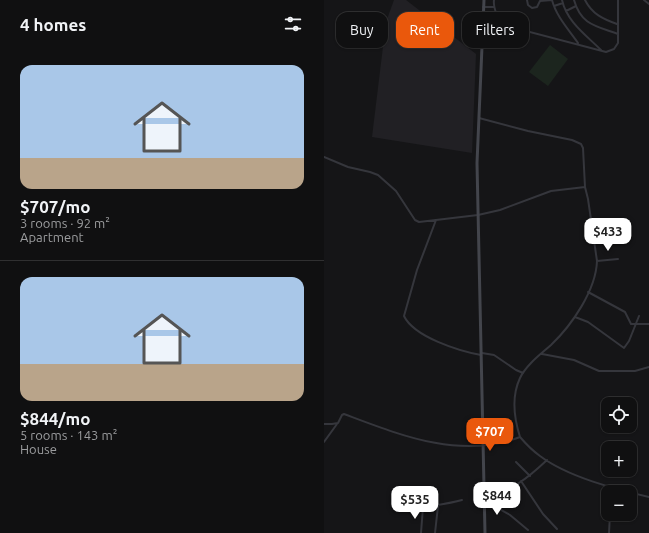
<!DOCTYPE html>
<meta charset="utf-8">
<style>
:root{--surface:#101011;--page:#1e1e1f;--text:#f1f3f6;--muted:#9c9d9f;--line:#303031;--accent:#ea580c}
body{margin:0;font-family:Ubuntu,sans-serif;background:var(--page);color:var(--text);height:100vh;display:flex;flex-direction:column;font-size:15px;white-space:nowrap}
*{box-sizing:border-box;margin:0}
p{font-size:13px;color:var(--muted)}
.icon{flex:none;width:22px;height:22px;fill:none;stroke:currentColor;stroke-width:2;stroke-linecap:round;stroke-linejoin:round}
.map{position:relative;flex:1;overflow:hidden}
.side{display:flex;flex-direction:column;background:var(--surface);width:324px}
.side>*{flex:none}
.top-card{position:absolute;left:12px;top:12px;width:253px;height:36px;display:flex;gap:8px}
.tools{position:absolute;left:277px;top:397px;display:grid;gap:8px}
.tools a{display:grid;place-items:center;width:36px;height:36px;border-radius:8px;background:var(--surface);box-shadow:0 1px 3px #0004,0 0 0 1px var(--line);font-size:20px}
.price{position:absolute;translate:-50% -34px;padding:0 9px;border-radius:8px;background:#fff;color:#222;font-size:13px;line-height:26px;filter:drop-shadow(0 1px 2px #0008)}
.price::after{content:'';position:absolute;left:50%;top:24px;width:12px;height:9px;margin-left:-6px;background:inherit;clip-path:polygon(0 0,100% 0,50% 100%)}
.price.active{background:var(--accent);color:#fff}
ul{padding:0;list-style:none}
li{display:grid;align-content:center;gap:8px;height:212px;padding:0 20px}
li+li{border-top:1px solid var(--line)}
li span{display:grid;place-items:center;height:124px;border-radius:12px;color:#555}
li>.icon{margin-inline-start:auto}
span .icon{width:72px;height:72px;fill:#fffc;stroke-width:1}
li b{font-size:17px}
h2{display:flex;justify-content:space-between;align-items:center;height:48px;padding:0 20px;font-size:17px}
.pill{padding:0 14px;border-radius:12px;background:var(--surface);box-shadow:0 1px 3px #0004,0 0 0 1px var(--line);font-size:14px;line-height:36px}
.pill.active{background:var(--accent);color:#fff}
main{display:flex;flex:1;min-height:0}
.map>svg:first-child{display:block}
.built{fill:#212024}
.green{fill:#1c251e}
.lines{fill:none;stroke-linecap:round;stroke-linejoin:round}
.minor{stroke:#35363c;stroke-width:2}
.secondary{stroke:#43454c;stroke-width:3}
</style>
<main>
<section class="side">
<h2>4 homes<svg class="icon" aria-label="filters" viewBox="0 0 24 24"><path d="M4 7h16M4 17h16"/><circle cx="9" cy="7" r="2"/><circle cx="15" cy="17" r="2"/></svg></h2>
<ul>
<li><span style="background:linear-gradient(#a9c7e8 75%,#b9a48a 0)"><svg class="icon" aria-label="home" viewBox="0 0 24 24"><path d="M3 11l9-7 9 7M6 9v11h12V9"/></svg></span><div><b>$707/mo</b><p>3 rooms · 92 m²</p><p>Apartment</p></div></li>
<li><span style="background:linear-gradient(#a9c7e8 70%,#b9a48a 0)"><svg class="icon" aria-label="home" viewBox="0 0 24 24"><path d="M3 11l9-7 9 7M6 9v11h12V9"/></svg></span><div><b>$844/mo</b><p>5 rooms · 143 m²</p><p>House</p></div></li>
</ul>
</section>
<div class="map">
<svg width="325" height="533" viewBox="0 0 325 533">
<rect width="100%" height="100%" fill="#151517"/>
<path class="built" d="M 70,0 L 82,0 L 152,54 L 148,153 L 48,137 L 62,22 Z"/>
<path class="green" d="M 226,45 L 244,59 L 224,86 L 205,72 Z"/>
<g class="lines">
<path class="minor" d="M 170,0 C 169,6 174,22 179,25 L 282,52 L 290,49 L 294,43 L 294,0
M 203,0 L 204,5 L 208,8 L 213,7 L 216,1
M 238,0 C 243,22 262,35 277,50
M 250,0 C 257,25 272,26 294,34
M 261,0 C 268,14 279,19 293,24
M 320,0 L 325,4
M 216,1 L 228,0 C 232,16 245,30 254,43
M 230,6 L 239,3
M 159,7 L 169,7
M 242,11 L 252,6
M 155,118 L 204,131 L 248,140 L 257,144 L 259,148 L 261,187 L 264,199 L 273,261 C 272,290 248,325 227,345 C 217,354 202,365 196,378 C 187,397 190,418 196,437
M 0,157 L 24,167 L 46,172 L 54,175 L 72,191 L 91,220 L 95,222 L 154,215 L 176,210 L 227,191 L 261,187
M 112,220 L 93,270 L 80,316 C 90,337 135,351 157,355
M 273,261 L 294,259
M 264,292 L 301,312 L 307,324 L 325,324
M 251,317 L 264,322 L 300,348 L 305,341 L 315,316
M 158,353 L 170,355 L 192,370 L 199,373
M 218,354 L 250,360 L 275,371 L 311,371 L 325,367
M 0,424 L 8,424 L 14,423 L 18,415 L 20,414 C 76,435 136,460 196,437 C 202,444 209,451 216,456 C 244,477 291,489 325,497
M 0,442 L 13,424
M 192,462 L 206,476
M 197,481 L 219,514 L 233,529
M 288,492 L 288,488
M 160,495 C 185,494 205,477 223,460
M 168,495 L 170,506 L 186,515 L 204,530
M 84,511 C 102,506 120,505 138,500
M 97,533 L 99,507
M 111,533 L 114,506
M 285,533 L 286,514"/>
<path class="secondary" d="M 160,0 L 153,163 L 161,533"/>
</g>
</svg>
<div class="tools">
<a><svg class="icon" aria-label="locate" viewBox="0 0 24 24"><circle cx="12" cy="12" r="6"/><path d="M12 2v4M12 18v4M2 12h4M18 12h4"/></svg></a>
<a>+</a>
<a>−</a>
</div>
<b class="price" style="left:284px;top:252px">$433</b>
<b class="price active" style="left:166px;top:452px">$707</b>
<b class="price" style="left:173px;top:516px">$844</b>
<b class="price" style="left:91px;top:520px">$535</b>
<div class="top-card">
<a class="pill">Buy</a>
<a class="pill active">Rent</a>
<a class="pill">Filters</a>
</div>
</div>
</main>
